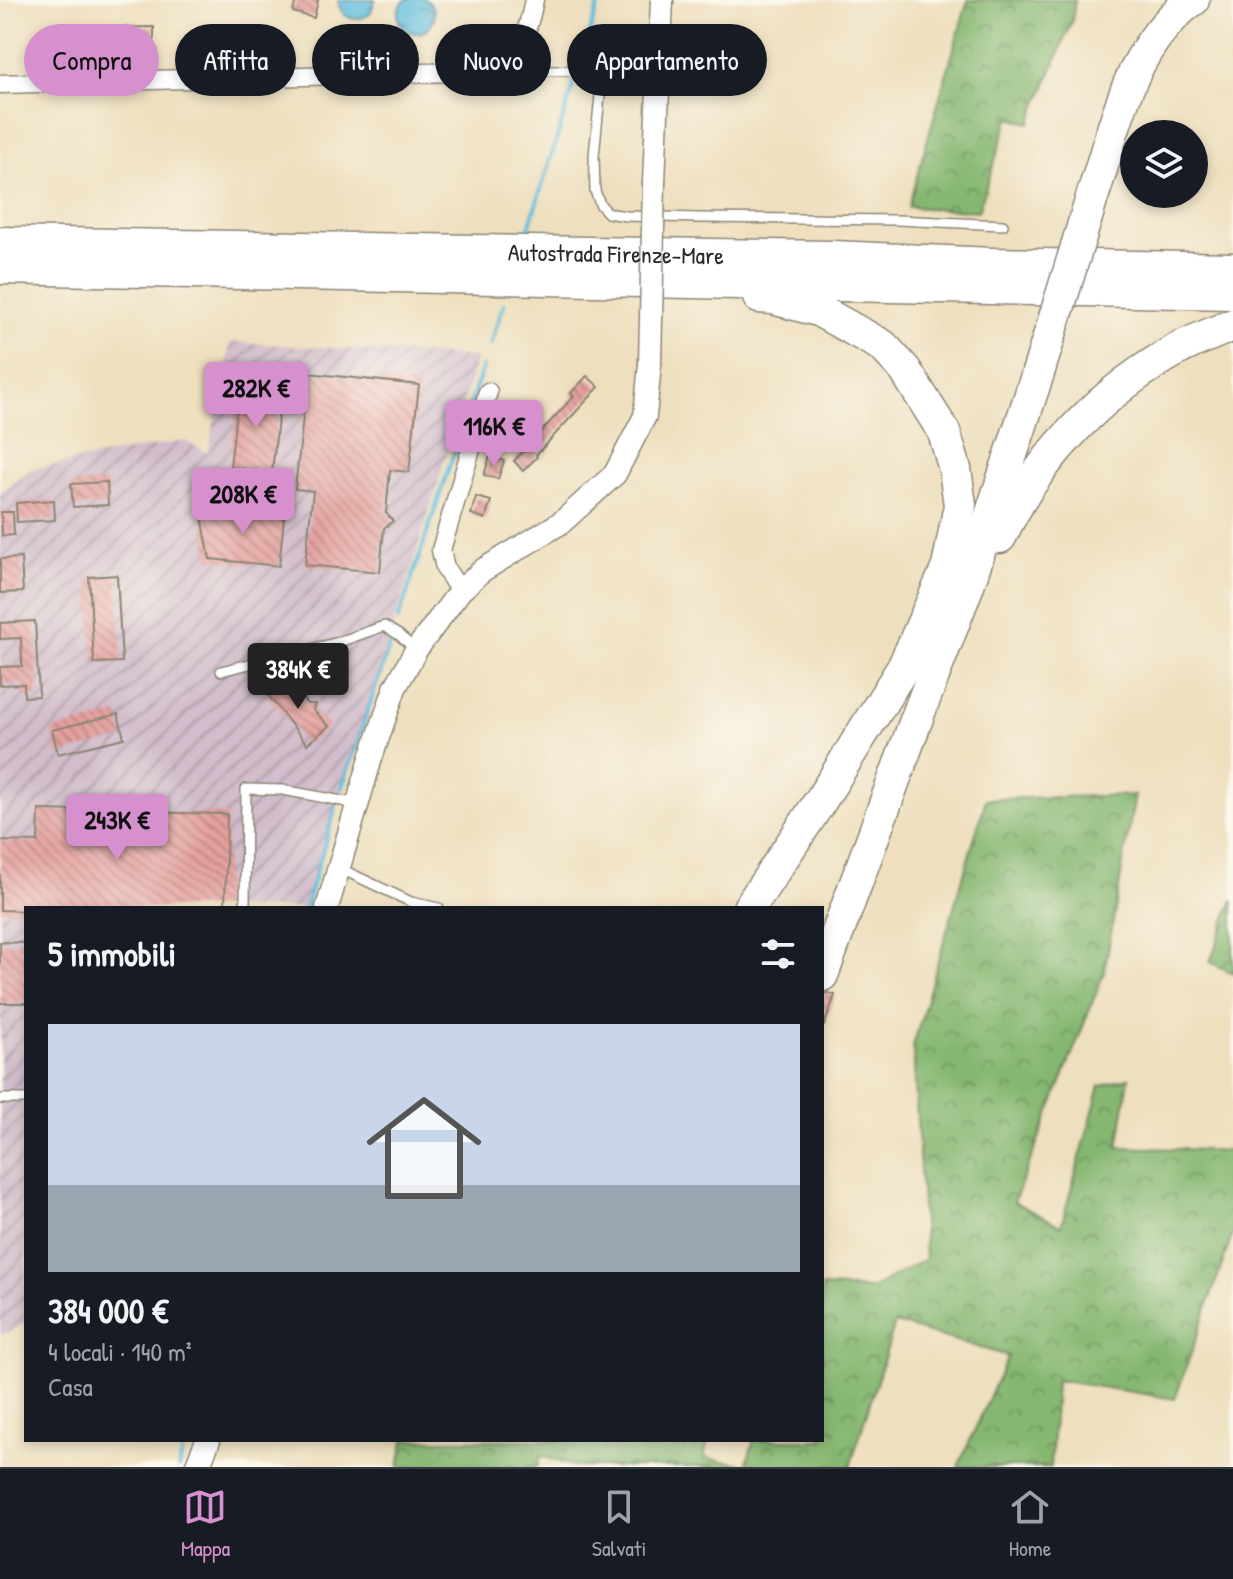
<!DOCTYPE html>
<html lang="it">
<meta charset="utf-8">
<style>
:root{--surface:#171b24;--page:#242831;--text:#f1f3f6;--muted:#9ea1a6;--line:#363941;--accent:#d690ce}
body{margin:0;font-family:"Patrick Hand",sans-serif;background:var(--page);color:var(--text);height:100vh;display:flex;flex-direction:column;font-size:30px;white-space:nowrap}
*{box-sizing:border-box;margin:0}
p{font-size:26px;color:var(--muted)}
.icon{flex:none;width:44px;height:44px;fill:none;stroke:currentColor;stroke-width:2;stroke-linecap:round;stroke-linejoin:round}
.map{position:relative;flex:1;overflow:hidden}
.drawer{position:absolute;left:24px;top:906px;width:800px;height:536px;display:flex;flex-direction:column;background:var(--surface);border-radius:0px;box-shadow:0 4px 12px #0003}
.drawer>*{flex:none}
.top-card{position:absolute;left:24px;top:24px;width:800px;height:72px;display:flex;gap:16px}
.tools{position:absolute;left:1120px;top:120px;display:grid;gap:16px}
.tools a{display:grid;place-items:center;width:88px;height:88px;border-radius:50%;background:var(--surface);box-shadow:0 4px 12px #0003;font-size:40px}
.price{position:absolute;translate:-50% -68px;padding:0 18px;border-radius:8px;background:var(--accent);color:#111;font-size:26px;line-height:52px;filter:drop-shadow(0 2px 4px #0008)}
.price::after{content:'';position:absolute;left:50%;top:48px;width:24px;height:18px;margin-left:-12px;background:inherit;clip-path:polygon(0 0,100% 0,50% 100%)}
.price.current{background:#222;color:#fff}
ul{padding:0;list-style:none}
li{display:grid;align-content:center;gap:16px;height:424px;padding:0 24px}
li span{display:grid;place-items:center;height:248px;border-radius:0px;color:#555}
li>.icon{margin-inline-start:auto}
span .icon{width:144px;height:144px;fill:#fffc;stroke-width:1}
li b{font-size:34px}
h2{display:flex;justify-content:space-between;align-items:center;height:96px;padding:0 24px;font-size:34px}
.pill{padding:0 28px;border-radius:36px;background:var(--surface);box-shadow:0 4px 12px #0003;font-size:28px;line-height:72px}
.pill.current{background:var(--accent);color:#111}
.menu{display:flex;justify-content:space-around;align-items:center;height:112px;border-top:2px solid var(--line);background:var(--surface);font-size:22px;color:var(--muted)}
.menu a{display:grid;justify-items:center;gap:4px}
.menu .current{color:var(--accent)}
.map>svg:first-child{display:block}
.industrial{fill:url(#industrial-furrows)}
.forest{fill:url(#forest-crowns);stroke:#58714e;stroke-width:2}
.water{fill:url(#water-ripples);stroke:#457484;stroke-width:2}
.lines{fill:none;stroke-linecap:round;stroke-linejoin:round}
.stream{stroke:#5fbddd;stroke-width:4}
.building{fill:url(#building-back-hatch)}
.service-casing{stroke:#8c8574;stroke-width:12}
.minor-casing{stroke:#8c8574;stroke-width:21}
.tertiary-casing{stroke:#8c8574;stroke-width:25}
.secondary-casing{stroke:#8c8574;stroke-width:27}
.motorway-casing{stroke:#8c8574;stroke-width:35}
.service{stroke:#fff;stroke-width:9}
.minor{stroke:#fff;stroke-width:18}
.tertiary{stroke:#fff;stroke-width:22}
.secondary{stroke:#fff;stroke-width:24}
.motorway{stroke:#fff;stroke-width:32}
.tertiary-bridge-casing{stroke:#8c8574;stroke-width:25;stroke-linecap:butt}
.motorway-bridge-casing{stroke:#8c8574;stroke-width:35;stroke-linecap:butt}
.tertiary-bridge{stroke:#fff;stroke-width:22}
.motorway-bridge{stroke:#fff;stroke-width:32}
.labels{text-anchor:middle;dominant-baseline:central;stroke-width:7;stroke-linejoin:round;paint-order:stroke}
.street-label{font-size:24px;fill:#2b2b2b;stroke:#fbf7ec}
</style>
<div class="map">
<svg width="1233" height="1467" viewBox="0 0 1233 1467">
<defs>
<pattern id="industrial-furrows" width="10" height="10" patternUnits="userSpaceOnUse" patternTransform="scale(2)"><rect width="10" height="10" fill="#d1bdcb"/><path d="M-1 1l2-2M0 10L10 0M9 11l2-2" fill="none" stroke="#aa9aa5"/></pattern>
<pattern id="forest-crowns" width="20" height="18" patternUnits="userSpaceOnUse" patternTransform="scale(2)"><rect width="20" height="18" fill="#86b771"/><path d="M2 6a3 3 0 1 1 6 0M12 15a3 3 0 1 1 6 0" fill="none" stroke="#6e955d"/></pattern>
<pattern id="water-ripples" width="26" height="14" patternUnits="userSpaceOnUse" patternTransform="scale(2)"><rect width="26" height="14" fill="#5fbddd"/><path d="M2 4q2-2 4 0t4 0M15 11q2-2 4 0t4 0" fill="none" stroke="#4f9ab3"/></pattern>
<pattern id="building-back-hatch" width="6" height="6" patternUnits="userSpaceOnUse" patternTransform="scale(2)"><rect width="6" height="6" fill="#e5a09e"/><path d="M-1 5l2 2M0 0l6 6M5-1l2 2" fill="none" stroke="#ba8381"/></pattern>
</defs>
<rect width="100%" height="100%" fill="#fbf7ec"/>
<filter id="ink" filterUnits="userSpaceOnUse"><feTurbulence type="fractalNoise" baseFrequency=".0125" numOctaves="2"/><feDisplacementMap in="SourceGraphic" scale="16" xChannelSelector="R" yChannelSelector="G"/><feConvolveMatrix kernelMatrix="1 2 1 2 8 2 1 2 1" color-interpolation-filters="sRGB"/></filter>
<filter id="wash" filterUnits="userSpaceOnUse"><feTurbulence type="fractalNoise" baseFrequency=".006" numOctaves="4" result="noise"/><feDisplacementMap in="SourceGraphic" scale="32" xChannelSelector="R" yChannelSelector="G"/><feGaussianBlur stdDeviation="1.8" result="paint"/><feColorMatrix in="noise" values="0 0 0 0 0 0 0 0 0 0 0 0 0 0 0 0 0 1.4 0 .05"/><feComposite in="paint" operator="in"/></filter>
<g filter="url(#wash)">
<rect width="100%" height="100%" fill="#eedfbe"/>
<path class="industrial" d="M 231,342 L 477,357 L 305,908 L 26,908 L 26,1323 L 0,1336 L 0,492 L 32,469 L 105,455 L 184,441 L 208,453 Z"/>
<path class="forest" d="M 968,0 L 1075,0 L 1072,21 L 1030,123 L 1009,118 L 978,211 L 908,207 Z
M 1135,795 L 1104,973 L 1014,1202 L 1061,1226 L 1100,1086 L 1129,1078 L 1118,1147 L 1233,1151 L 1233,1233 L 1175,1399 L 1056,1380 L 1051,1467 L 958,1467 L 1008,1356 L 895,1323 L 850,1467 L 577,1467 L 541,1456 L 537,1467 L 399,1467 L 404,1440 L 708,1440 L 704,1458 L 746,1465 L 754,1440 L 822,1440 L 822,1287 L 871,1289 L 925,1259 L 913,1046 L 986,799 Z
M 1233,899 L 1233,973 L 1210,962 Z"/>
<path class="water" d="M398 15a18 18 0 1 1 36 0a18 18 0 1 1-36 0Z
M 338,0 L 375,0 L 370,14 C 355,24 340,18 338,0 Z
M336 38a12 12 0 1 1 24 0a12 12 0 1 1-24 0Z"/>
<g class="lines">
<path class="stream" d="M 526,237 L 600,0
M 490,345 L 504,304
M 398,620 L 483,366
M 342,788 L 390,644
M 305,908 L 336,807
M 179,1467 L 185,1440"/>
</g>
<g id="blocks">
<path class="building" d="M 296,0 L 318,0 L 314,18 L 293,12 Z
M 154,27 L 154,54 L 78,56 L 77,28 Z
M 308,373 L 419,385 L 409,472 L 390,470 L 386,513 L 393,521 L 384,528 L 380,572 L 305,565 L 313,491 L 295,489 Z
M 587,376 L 599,387 L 536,455 L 537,457 L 523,471 L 514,461 L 574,396 L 571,393 Z
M 239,388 L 281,393 L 272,472 L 230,467 Z
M 509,404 L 530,411 L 520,438 L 499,431 Z
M 490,456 L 504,461 L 498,479 L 484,475 Z
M 107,482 L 108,505 L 73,507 L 71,484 Z
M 476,497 L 491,501 L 485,519 L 471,514 Z
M 54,500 L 55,520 L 17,522 L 16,503 Z
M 200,506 L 284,518 L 279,566 L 210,559 Z
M 1,512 L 13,512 L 14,535 L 2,536 Z
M 21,558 L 23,592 L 0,593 L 0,559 Z
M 117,575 L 122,662 L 94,663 L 89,577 Z
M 35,621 L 39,696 L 24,697 L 24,684 L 0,685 L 0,667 L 22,666 L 22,663 L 21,638 L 0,639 L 0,623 Z
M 286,678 L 307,704 L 315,704 L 313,710 L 329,726 L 307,744 L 267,694 Z
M 118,714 L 124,738 L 58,754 L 52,730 Z
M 39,810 L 227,814 L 225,908 L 26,908 L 26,911 L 0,910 L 0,841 L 38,842 Z
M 0,942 L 26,943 L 26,1003 L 0,1003 Z
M 828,993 L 835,995 L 824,1026 L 822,1026 L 822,994 Z"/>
</g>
</g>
<g filter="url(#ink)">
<use href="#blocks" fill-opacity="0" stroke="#8c8574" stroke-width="2"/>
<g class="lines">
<g class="service-casing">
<path id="service" d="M 505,65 L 546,71 L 596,70 L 602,75 L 594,156 L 595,191 L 600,204 L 608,213 L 626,216 L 699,218 L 897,220 L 1003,225
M 221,671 L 339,642 L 384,626 L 399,635 L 416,650
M 339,868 L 411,902 L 439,908
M 245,908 L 246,789 L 283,790 L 358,804
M 0,1099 L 26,1099"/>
</g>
<g class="minor-casing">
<path id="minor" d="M 0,84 L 460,72 C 472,71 487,72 499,68 C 521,60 530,21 534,0
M 460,591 L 445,568 L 441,550 L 488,392"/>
</g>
<g class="tertiary-casing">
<path id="tertiary" d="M 654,182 L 662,0
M 327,908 L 371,758 L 395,688 L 416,650 L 460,591 L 483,570 L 562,522 L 615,474 L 645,416 L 650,364"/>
</g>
<g class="secondary-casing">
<path id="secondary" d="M 197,1467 L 208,1440"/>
</g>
<g class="motorway-casing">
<g id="motorway">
<path d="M 1095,188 C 1114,130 1126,66 1170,20 C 1177,13 1184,5 1193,0"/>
<path id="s1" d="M 0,243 L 832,257 L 993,264 L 1233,269"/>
<path d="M 0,268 L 1233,293"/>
<path d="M 759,297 L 773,298 L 818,310 L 883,346 L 905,370 L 944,432 L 955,469 L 960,505 L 948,567 L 903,668"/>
<path d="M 1000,537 C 1038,457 1103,389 1182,347 C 1198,339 1216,332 1233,325"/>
<path d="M 749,908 L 821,800 L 914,650"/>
<path d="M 822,975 L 921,707 L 968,585 L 1038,373"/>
</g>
</g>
<use href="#service" class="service"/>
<use href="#minor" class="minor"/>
<use href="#tertiary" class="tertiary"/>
<use href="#secondary" class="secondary"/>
<use href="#motorway" class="motorway"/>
<g class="tertiary-bridge-casing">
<path id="tertiary-bridge" d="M 650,364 L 654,182"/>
</g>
<g class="motorway-bridge-casing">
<path id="motorway-bridge" d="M 1038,373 L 1095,188"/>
</g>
<use href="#tertiary-bridge" class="tertiary-bridge"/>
<use href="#motorway-bridge" class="motorway-bridge"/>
</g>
</g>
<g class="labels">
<g class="street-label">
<text stroke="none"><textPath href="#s1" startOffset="616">Autostrada Firenze-Mare</textPath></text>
</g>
</g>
</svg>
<div class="tools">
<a><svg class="icon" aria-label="layers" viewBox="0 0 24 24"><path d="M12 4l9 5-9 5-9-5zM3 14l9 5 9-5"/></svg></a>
</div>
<b class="price" style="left:256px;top:430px">282K €</b>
<b class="price" style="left:494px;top:468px">116K €</b>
<b class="price" style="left:243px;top:536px">208K €</b>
<b class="price current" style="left:298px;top:711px">384K €</b>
<b class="price" style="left:117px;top:862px">243K €</b>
<div class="top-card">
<a class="pill current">Compra</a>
<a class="pill">Affitta</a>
<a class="pill">Filtri</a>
<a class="pill">Nuovo</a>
<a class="pill">Appartamento</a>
</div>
<section class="drawer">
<h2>5 immobili<svg class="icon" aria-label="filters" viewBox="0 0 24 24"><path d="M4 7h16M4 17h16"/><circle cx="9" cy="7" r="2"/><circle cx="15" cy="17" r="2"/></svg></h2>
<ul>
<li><span style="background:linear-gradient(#c9d6e8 65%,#9aa5b1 0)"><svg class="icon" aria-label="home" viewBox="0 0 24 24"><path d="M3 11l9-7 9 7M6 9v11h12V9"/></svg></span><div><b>384 000 €</b><p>4 locali · 140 m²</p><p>Casa</p></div></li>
</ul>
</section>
</div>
<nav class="menu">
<a class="current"><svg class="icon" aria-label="map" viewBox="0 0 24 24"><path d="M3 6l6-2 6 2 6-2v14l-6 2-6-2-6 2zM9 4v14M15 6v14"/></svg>Mappa</a>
<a><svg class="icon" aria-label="saved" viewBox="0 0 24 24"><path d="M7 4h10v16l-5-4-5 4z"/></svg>Salvati</a>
<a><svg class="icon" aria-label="home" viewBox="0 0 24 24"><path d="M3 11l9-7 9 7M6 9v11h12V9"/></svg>Home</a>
</nav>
